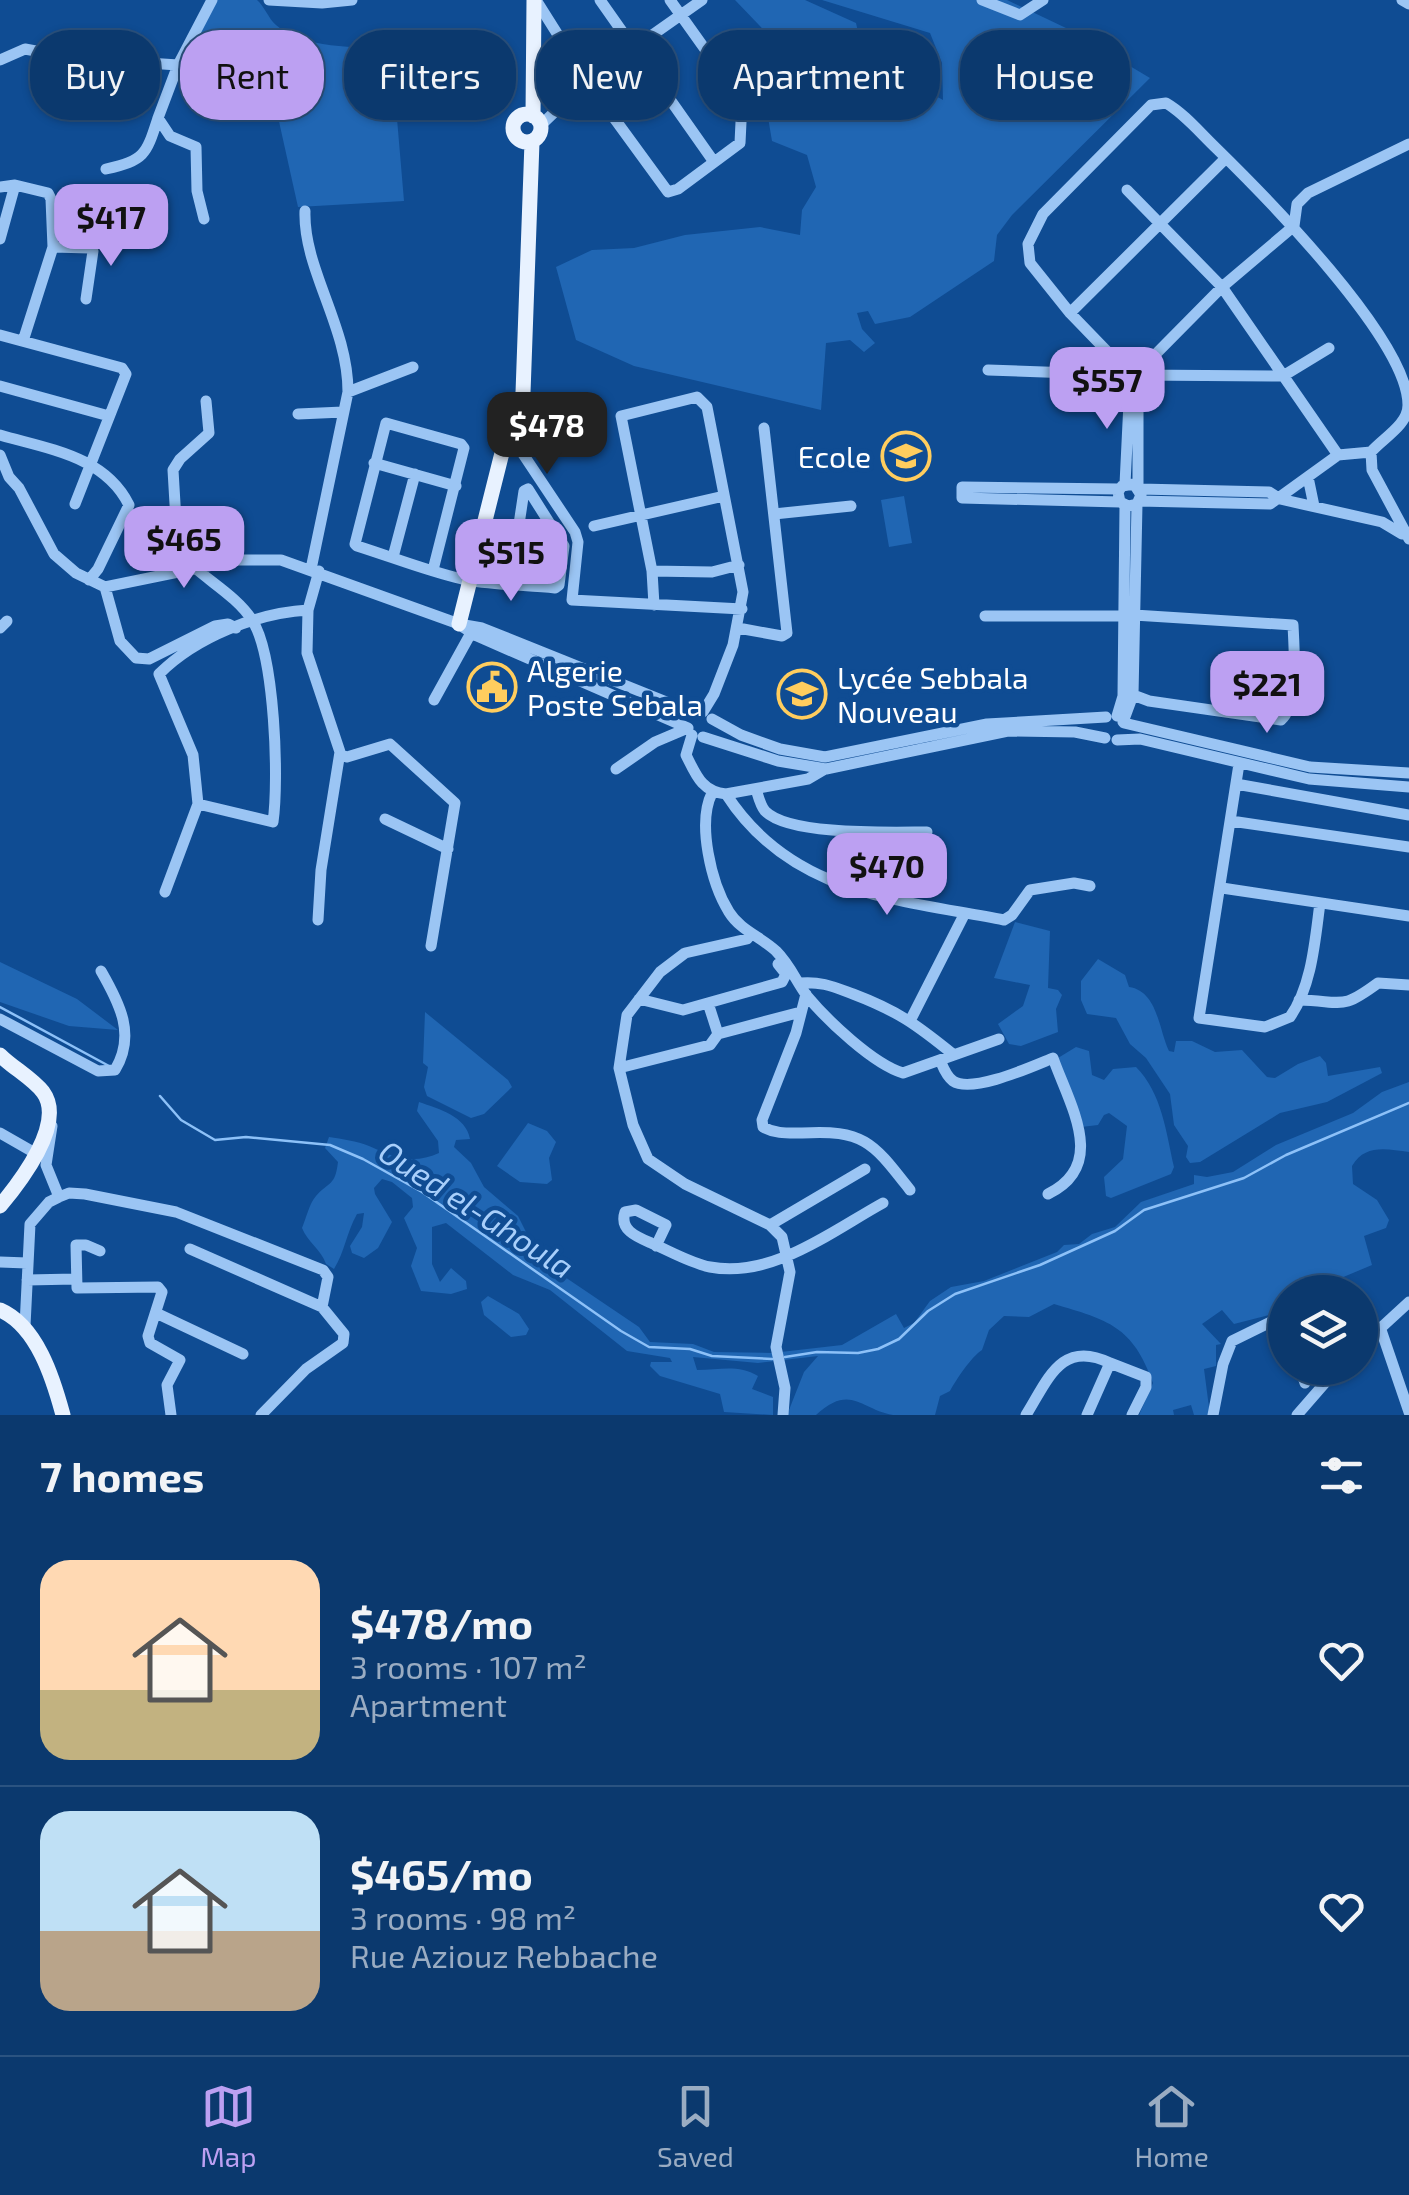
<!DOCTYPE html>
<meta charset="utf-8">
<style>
:root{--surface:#0b396e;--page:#144073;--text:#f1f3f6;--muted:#9aacc2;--line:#2b5381;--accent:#bca0f2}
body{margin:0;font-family:"Exo 2",sans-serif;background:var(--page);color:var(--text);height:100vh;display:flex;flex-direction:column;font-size:38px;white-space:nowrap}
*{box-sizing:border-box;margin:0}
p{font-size:32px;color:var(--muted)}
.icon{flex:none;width:55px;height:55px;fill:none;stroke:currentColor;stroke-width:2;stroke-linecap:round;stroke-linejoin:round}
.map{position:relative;height:1415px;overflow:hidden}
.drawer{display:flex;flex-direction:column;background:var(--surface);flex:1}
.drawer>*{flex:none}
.hud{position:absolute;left:30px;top:30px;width:1350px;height:90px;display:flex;gap:20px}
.tools{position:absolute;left:1268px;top:1275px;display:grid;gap:20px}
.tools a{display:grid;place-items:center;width:110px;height:110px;border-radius:50%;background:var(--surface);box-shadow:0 2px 8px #0004,0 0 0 2px var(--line);font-size:50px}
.price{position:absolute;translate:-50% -85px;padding:0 22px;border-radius:20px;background:var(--accent);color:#111;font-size:32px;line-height:65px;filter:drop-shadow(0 2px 5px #0008)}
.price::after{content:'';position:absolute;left:50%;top:60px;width:30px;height:22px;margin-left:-15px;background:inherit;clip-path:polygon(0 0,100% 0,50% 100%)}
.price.active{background:#222;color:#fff}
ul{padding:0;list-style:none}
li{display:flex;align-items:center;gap:30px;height:250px;padding:0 40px}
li+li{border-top:2px solid var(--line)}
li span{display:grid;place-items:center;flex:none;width:280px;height:200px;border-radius:30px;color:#555}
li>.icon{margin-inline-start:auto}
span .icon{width:120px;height:120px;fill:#fffc;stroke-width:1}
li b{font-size:42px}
h2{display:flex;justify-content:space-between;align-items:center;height:120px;padding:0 40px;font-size:42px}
.chip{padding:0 35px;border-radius:40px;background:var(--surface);box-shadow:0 2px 8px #0004,0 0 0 2px var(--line);font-size:35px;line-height:90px}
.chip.active{background:var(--accent);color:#111}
.tabs{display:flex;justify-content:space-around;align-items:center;height:140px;border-top:2px solid var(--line);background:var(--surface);font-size:28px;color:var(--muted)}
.tabs a{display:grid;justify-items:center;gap:5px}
.tabs .active{color:var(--accent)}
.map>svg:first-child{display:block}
.green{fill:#2066b3}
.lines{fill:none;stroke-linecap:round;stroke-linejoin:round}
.stream{stroke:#8dc1f8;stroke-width:2.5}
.minor{stroke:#9bc5f4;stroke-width:11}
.major{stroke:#e8f2ff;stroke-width:15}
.labels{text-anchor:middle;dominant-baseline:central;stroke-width:9;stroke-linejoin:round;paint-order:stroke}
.poi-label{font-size:30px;fill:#fff;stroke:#0f4c93;text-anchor:start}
.water-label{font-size:32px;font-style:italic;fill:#a8cffb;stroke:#0f4c93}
</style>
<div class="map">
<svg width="1409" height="1415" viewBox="0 0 1409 1415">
<rect width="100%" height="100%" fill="#0f4c93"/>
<path class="green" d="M 216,0 L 257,0 C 265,7 268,18 276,25 C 301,48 359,48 391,48 L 404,201 L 298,207 L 274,99 L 233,98 L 227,58 L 197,35 Z
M 735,0 L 805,0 L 856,23 L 870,85 L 879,84 L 903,94 L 923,89 L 943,100 L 942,63 L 930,33 L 822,0 L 1007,0 L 1066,28 L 1150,78 L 1012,215 L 997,235 L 994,261 L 910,317 L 875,324 L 868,311 L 857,313 L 862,329 L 875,343 L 864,352 L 850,340 L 826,343 L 821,410 L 634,366 L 576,340 L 556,267 L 592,250 L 634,248 L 685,235 L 760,227 L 800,235 L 802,210 L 816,187 L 807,155 L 772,141 L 762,82 L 785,52 Z
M 904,496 L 912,543 L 889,547 L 881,500 Z
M 1015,922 L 1050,931 L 1048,988 L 1058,990 L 1062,995 L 1056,1009 L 1058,1032 L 1021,1046 L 1009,1044 L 998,1024 L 1023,1006 L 1030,985 L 994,978 Z
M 1098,959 L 1125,975 L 1129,987 C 1158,991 1159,1031 1169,1051 L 1174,1052 L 1176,1041 L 1192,1041 L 1215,1052 L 1242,1050 L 1267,1077 L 1275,1078 L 1298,1064 L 1320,1056 L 1326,1063 L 1328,1076 L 1380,1067 L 1382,1073 L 1327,1102 L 1280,1113 L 1200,1162 L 1190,1163 L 1186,1157 L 1188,1146 L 1174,1125 L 1170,1094 L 1146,1058 L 1130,1044 L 1116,1018 L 1087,1014 L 1081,1000 L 1081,981 Z
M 0,962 L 77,999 L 118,1030 L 69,1026 L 0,1002 Z
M 425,1012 L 508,1080 L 512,1087 L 484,1114 L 471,1118 L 427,1096 L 424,1087 L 428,1067 L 423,1063 Z
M 1076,1047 L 1089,1051 L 1092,1075 L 1104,1080 L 1113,1069 L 1136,1067 C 1162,1093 1166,1132 1174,1167 L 1171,1174 L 1111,1198 L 1106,1196 L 1104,1177 L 1123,1159 L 1127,1126 L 1109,1113 L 1104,1115 L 1098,1125 L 1081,1127 L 1058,1058 Z
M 1409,1082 L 1409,1152 C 1386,1149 1365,1144 1352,1166 L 1353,1184 L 1377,1200 L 1389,1220 L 1386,1228 L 1364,1236 L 1372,1265 L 1341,1278 L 1343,1291 L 1341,1292 L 1285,1292 L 1285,1311 L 1234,1324 L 1222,1310 L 1202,1324 L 1221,1344 L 1216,1345 L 1216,1366 L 1204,1369 L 1210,1415 L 1194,1415 L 1191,1405 L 1173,1410 L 1174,1415 L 1139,1415 L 1153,1383 C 1133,1326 1108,1320 1054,1304 L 1029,1317 L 1004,1316 L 989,1330 L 982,1350 C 971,1357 956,1380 950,1391 L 940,1396 L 935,1415 C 922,1415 906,1415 893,1415 C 861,1410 851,1383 816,1415 L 787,1415 L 804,1372 L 818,1356 L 758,1363 L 693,1357 L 697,1370 C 720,1370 738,1364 758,1376 L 752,1389 L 773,1397 L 773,1415 L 724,1412 L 720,1394 L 660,1376 L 650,1366 L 651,1362 L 672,1362 L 670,1358 L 627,1351 L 550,1290 L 513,1275 L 446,1223 L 432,1227 L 432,1264 L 440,1282 L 451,1268 L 466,1281 L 467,1289 L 451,1294 L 421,1291 L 411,1266 L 417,1248 L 404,1218 L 413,1207 L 412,1198 L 392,1182 L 382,1179 L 374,1188 L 375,1194 L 392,1222 L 378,1248 L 364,1258 L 352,1253 L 350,1246 L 362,1227 L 364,1213 L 357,1214 C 346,1234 345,1251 334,1269 L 326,1264 C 321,1249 308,1243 302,1228 C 306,1219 309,1204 316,1196 C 329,1181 335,1187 338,1162 L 325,1148 L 329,1137 C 342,1139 357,1141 369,1146 C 393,1157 413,1165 439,1153 L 438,1141 L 417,1111 L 419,1102 C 439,1109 466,1116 470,1139 L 456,1140 L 454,1147 L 471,1163 L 484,1187 L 518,1216 L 535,1250 L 556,1271 L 639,1327 L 650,1342 L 693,1344 L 714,1352 L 772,1353 L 842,1345 L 896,1314 L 904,1328 L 914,1323 L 930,1301 L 951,1287 L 984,1281 L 1057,1252 L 1064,1245 L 1079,1244 L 1092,1234 L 1115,1227 L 1141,1202 L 1194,1184 L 1194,1175 L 1207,1177 L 1233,1172 L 1276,1145 L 1353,1113 L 1382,1092 Z
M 528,1123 L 547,1131 L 556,1142 L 549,1158 L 552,1180 L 547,1184 L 520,1182 L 497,1166 Z
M 488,1296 L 519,1314 L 529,1329 L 526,1335 L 511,1337 L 484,1315 L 481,1302 Z"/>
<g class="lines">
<path class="stream" d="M 0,1007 L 109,1066
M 160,1096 L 181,1120 L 215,1140 L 246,1137 L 330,1145 L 363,1159 L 422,1192 L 621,1331 L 649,1347 L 690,1349 L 712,1356 L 772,1359
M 785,1357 L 817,1352 L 858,1353 L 878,1349 L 899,1339 L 928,1311 L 955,1294 L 1040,1265 L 1115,1231 L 1144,1210 L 1244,1178 L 1286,1155 L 1409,1103"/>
<path class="minor" d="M 269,0 L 322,3 L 352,0
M 536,0 L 587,81 L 668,192 L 678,189 L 740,143 L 742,101 L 670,0
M 600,0 L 714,162
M 982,0 L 1020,15 L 1043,0
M 1402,0 L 1409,4
M 0,60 L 25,49 L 73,58 L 178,65
M 541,125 L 587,81 L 702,0
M 106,169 C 145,160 146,155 158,118
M 0,187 L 15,185 L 48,193 L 51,199 L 53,247 L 23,341
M 1127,190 L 1222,287 L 1338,455
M 305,211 C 303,269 348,326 348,392 L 311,569
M 204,219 L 197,191 L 196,147 L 170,136 L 158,118 L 178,65 L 212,0
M 1294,226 L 1297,204 L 1308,193 L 1409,144
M 0,239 L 15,185
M 53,247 L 90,248 L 93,251 L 86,299
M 1070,313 L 1226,158
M 0,335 L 122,368 L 126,374 L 75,504
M 988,370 L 1127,375
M 1128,373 L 1136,372 L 1137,380 L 1129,381 L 1128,373 L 1070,313 L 1030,263 L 1028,244 L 1043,214 L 1151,105 L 1166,103 C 1185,114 1201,134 1217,149 C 1264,195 1408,340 1408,405 C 1408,425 1383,438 1371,452 L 1372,470 L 1409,539
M 1137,373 L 1222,287 L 1294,226
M 1138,375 L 1283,376 L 1329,348
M 0,386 L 109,416
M 348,392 L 413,367
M 298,414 L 343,412
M 498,432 L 521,451 L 575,532 L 578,542 L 572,600 L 742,609
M 0,435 C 48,449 105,456 129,505 L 98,569 L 89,580
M 0,455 L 9,477 L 19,488 L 54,554 L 76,573 L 105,587 L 237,560 L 281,560 L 459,624 L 482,628 L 694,713
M 374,463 L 456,486
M 1308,477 L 1314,506
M 1125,484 L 1130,382
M 1138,487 L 1138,379
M 1119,489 L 962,487 L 962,498 L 1120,502
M 1140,489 L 1269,492 L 1280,499 L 1382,522 L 1402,534
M 1139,501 L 1270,504 L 1338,455 L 1371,452
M 774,514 L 851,506
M 594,526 L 724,496
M 393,557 L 415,474
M 194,567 C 212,583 239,599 252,620 C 275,655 279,781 273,822 L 198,804
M 433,570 L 464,448 L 461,444 L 386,423 L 355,544 L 357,546 C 392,557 427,571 462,579 C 492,585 525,585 555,588 L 559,585 L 564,546 L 528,489 L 524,491 L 510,584
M 179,571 L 173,470 L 180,459 L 209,433 L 206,401
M 319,571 L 308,610 L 307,653 L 341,755 L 347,757 L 390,744 L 455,803 L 431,946
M 652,571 L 712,572 L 739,565
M 105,587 L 120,641 L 136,658 L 149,659 L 215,626 L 228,624 L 236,628
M 654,605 L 652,571 L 621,416 L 697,397 L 707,407 L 743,592 L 733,645 L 714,694 L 703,712
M 985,616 L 1124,616
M 463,627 L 477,636 L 688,728
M 0,628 L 7,621
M 738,628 L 782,636 L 787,633 L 764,428
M 1133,695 L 1149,701 L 1281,720 C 1299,705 1294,648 1293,625 L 1134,615
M 434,700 L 471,633
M 1117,716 L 1123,696 L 1125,506
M 712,719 L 741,735 L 780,749 L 825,757 L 987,724 L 1106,717
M 1123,722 L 1133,695 L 1137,504 L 1141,495 L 1134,484 L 1122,486 L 1118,492 L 1120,502 L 1128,506 L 1137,504
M 1124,723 L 1310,767 L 1409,773
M 692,735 L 686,755 C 696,775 702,792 726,794 L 808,779 L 825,769
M 703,737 L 778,761 L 826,769 L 1008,731 L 1075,732 L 1105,738
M 1117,740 L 1140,739 L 1309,779 L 1409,787
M 1239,764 L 1199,1018 L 1265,1027 L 1290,1017 C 1312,986 1315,940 1320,903
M 616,769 L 655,742 L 688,728
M 1236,784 L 1409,815
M 756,789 C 758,795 760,805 765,811 C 789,836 893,832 927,832
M 712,793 C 697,823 711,883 729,912 C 740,930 761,937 776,951 C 790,965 796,981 807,996 C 827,1020 873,1064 903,1073 L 999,1039
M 726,794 C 791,895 897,899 1004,920 L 1012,915 L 1030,890 L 1074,883 L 1090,886
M 385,819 L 448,849
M 1231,821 L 1409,847
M 1222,888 L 1409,916
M 165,892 L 198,804 L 193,755 L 159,674 C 196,637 257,613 308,610
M 318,920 L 321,870 L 340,752
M 751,934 L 747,939 L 685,953 L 660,972 L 627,1015 L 619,1068 L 633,1125 L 648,1159 L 685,1184 L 770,1225 L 782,1237 L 790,1272 L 776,1347 L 785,1388 L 783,1415
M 800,983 C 821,981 834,987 853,994 C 898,1011 917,1025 954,1055
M 806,994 L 796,1033 L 762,1120 L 763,1127 C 775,1134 788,1133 802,1133 C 865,1129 874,1144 910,1190
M 639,999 L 683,1010 L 782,982 L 786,974 L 778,964
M 1299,1000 C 1344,1001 1340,1011 1378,983 L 1409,985
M 0,1019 L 98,1071 L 115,1070 C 136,1035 120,1004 101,971
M 911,1019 L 965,913
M 718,1034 L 797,1013
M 940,1060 C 943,1067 946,1076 953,1081 C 972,1094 1033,1066 1053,1058 C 1070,1106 1108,1165 1048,1194
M 619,1068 L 710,1045 L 718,1034 L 708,1003
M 52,1126 L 46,1165 L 59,1197 L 69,1193 L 85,1194 L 176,1212 L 323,1270 L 328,1277 L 322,1307 L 344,1334 L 343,1343 L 306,1369 L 261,1415
M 0,1133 L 35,1153
M 770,1225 L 865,1169
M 656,1246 L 666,1225 L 636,1210 L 625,1212 C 619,1230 637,1237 651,1243 C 670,1251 690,1263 710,1267 C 772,1279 832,1231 883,1203
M 190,1249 L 322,1307
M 100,1251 L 86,1245 L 76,1245 L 77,1288 L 158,1287 L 162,1292 L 148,1336 L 150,1343 L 180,1360 L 167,1385 L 171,1415
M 0,1262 L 27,1263
M 27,1280 L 75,1279
M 156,1313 L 243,1354
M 25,1326 L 30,1224 L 49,1202 L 59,1197
M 1380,1327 L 1409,1412
M 1360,1347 L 1409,1302
M 1110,1363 L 1146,1377 L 1146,1387 L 1132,1415
M 1300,1368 L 1305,1383
M 1026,1415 C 1048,1380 1061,1339 1110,1363 L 1087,1415
M 1213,1415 L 1223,1364 L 1232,1341 L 1283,1316
M 1297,1415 L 1338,1368"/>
<path class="major" d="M513 128a14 14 0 1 1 28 0a14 14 0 1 1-28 0Z
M 533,116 L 534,0
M 459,624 L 506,437 L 523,393 L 532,142
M 0,1055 C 13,1068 32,1078 43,1092 C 66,1123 20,1182 0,1206
M 0,1310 C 37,1326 53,1378 63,1415"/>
</g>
<defs>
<g id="school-ring" transform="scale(2.5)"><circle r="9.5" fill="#0f4c93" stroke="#ffcd5e" stroke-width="1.5"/><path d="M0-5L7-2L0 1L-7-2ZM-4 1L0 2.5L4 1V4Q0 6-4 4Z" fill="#ffcd5e"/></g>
<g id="civic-ring" transform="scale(2.5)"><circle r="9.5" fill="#0f4c93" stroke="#ffcd5e" stroke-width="1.5"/><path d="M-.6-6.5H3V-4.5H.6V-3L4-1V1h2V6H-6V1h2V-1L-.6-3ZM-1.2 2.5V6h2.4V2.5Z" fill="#ffcd5e"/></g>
</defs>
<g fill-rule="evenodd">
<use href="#school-ring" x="906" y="456"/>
<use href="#civic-ring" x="492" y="687"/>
<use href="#school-ring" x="802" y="694"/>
</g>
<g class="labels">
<g class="poi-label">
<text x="871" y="456" text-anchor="end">Ecole</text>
<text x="527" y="670">Algerie<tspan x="527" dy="34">Poste Sebala</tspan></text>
<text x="837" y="677">Lycée Sebbala<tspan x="837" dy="34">Nouveau</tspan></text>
</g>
<g class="water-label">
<text transform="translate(477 1208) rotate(33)">Oued el-Ghoula</text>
</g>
</g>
</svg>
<div class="tools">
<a><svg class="icon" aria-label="layers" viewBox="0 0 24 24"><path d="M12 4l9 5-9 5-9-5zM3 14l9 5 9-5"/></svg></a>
</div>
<b class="price" style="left:111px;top:269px">$417</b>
<b class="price" style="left:1107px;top:432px">$557</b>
<b class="price active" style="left:547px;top:477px">$478</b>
<b class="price" style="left:184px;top:591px">$465</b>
<b class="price" style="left:511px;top:604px">$515</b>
<b class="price" style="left:1267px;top:736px">$221</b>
<b class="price" style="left:887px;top:918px">$470</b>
<div class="hud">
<a class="chip">Buy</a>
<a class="chip active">Rent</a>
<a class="chip">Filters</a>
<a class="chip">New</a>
<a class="chip">Apartment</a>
<a class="chip">House</a>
</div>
</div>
<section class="drawer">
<h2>7 homes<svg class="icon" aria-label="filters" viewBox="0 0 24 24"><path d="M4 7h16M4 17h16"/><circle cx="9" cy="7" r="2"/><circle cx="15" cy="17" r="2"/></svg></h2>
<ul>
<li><span style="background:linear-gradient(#ffd9b3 65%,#c2b280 0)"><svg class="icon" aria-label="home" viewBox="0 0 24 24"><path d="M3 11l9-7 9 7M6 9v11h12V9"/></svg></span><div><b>$478/mo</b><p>3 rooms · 107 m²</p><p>Apartment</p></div><svg class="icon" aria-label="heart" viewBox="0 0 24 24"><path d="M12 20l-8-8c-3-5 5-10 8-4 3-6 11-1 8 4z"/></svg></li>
<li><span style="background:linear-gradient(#bfe0f5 60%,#b9a48a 0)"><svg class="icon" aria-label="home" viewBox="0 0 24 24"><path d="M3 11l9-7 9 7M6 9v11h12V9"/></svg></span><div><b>$465/mo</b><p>3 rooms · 98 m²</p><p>Rue Aziouz Rebbache</p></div><svg class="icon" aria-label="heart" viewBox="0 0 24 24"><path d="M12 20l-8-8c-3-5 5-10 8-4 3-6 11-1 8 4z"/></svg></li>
</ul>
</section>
<nav class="tabs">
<a class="active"><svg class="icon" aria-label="map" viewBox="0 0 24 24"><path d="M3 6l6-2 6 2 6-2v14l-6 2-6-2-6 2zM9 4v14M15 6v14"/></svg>Map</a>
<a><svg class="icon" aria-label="saved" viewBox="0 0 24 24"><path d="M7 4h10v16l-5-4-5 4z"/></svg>Saved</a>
<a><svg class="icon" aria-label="home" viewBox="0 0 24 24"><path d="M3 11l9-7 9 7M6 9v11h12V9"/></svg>Home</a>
</nav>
